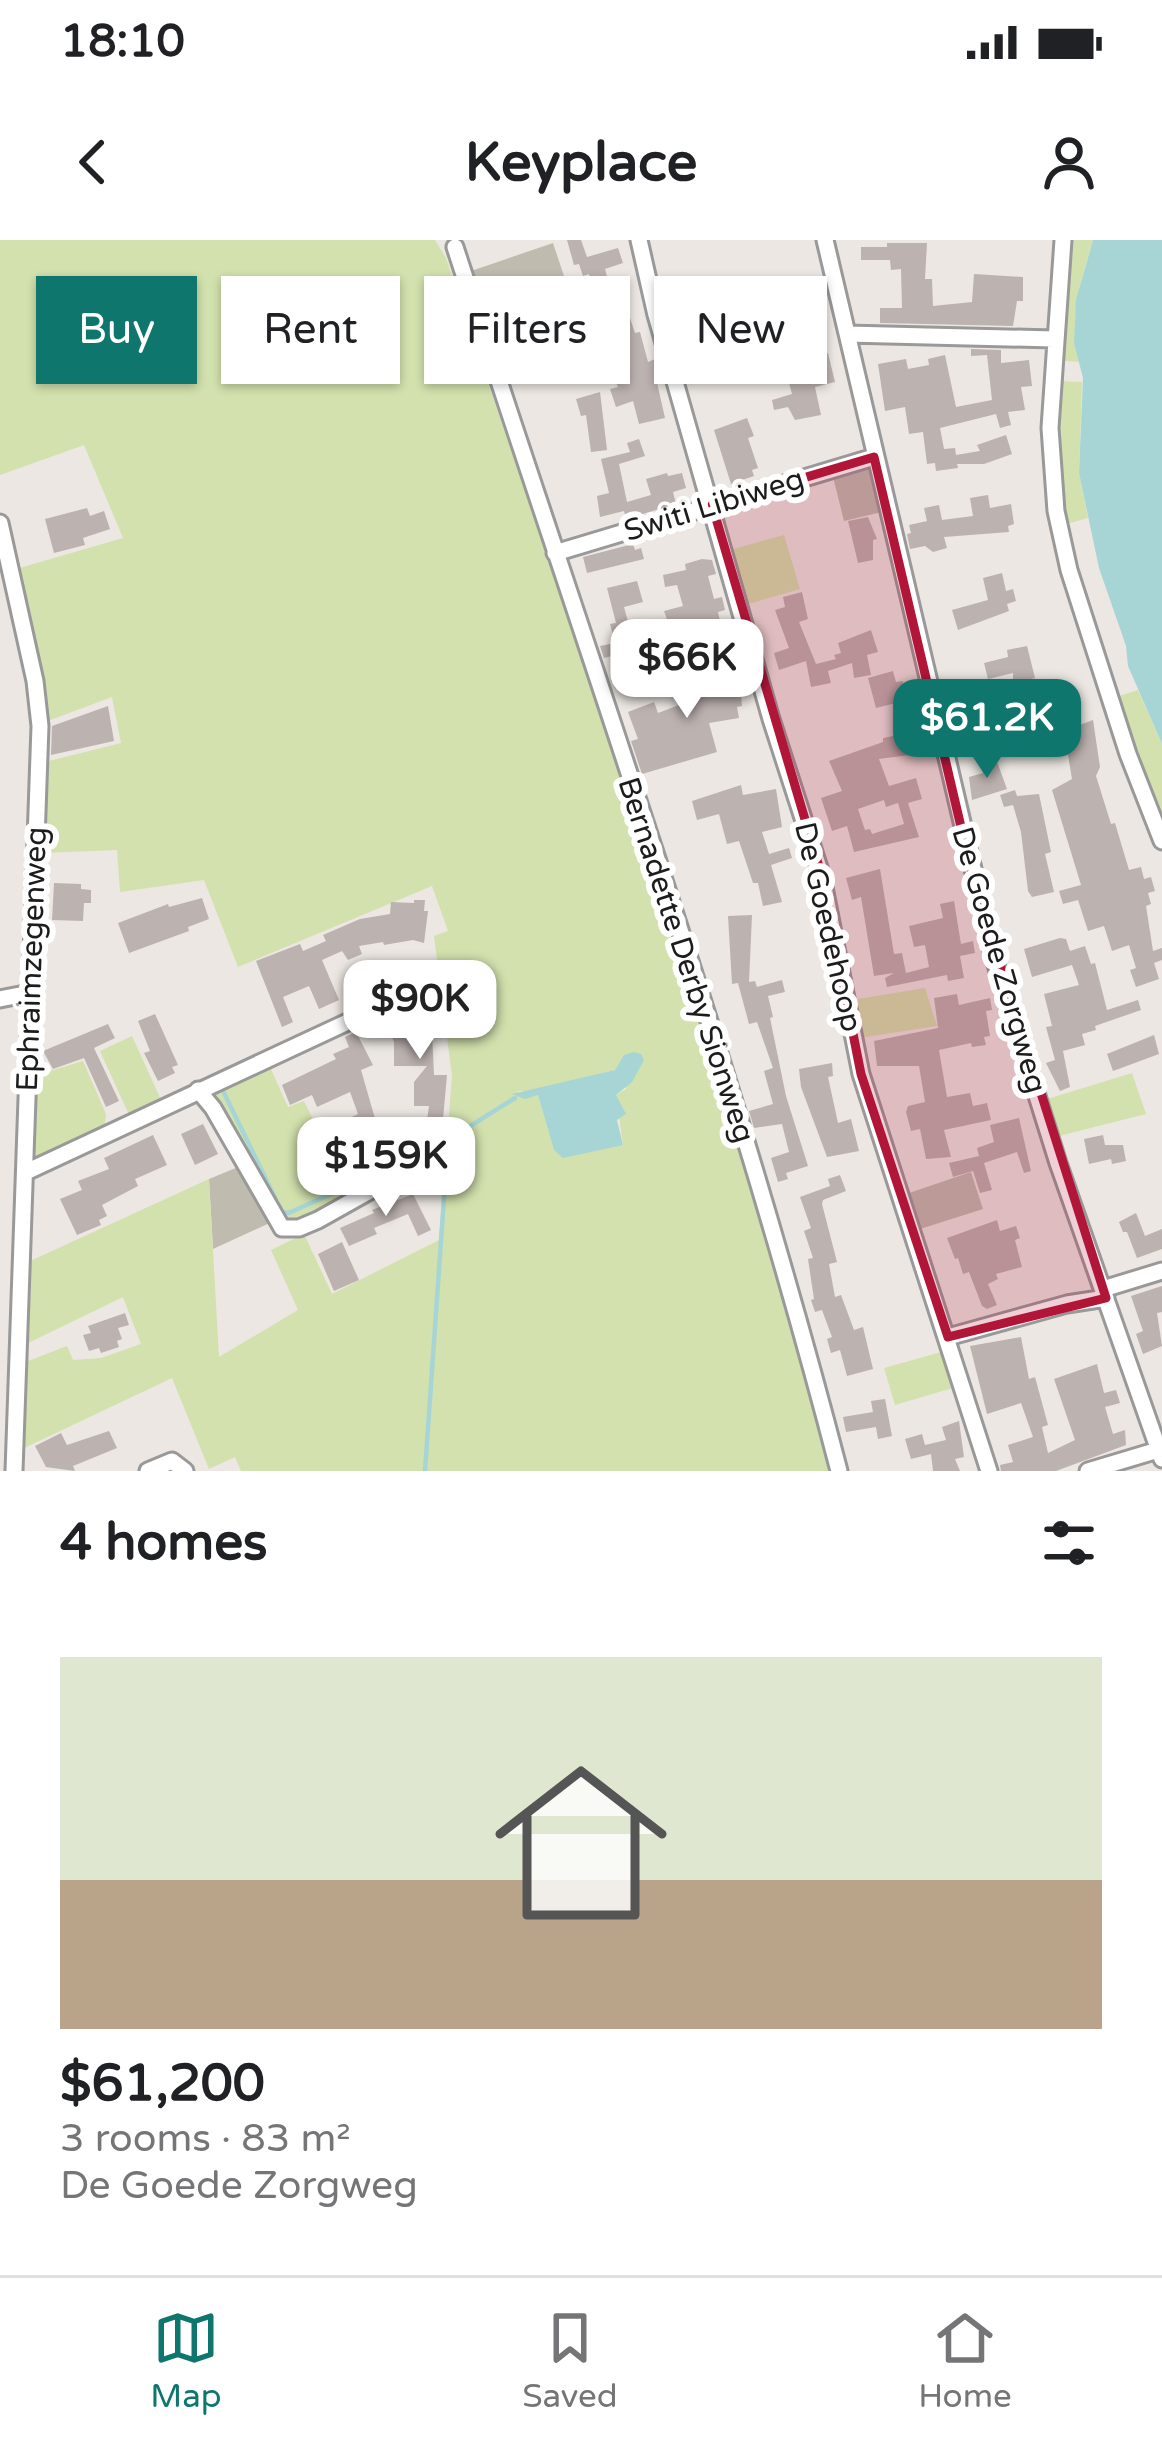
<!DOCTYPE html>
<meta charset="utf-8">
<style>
:root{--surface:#fff;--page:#f2f2f2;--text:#202124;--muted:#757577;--line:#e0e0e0;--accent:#0f766e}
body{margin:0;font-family:"Varela Round",sans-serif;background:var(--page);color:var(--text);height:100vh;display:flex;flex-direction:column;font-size:45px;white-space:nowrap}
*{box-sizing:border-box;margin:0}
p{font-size:39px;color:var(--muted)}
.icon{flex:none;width:66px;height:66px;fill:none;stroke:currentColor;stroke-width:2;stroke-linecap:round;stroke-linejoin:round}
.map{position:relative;height:1231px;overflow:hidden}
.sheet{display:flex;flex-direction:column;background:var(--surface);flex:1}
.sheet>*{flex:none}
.guide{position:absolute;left:36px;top:36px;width:1092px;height:108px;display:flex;gap:24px}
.price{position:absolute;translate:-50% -102px;padding:0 27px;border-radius:24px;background:#fff;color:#222;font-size:39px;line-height:78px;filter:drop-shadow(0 3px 6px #0008)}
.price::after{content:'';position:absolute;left:50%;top:72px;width:36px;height:27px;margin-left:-18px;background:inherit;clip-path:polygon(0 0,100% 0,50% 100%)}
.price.on{background:var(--accent);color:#fff}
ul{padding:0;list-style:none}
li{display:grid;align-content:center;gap:24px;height:636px;padding:0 60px}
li+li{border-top:3px solid var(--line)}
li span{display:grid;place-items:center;height:372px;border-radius:0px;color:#555}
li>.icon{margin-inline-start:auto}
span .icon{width:216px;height:216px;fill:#fffc;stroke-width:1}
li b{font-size:51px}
h2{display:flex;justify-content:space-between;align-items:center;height:144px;padding:0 60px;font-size:51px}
.tag{padding:0 42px;border-radius:0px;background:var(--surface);box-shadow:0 3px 9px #0004;font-size:42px;line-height:108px}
.tag.on{background:var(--accent);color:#fff}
.status{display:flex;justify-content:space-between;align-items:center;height:84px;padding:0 60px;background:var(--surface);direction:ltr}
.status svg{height:33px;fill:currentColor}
header{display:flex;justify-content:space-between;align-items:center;height:156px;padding:0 60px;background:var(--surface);font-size:54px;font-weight:800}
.dock{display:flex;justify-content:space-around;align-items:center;height:168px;border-top:3px solid var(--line);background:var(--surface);font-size:33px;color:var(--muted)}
.dock a{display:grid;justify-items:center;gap:6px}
.dock .on{color:var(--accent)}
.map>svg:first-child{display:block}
.construction{fill:#bfbcaf}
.grass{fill:#d2e1ad;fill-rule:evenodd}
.wetland{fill:#c1d8c8}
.water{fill:#a7d5d5}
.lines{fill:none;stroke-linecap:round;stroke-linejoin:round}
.stream{stroke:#a7d5d5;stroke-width:4.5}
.building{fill:#bcb2b0;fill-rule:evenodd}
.minor-casing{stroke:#999;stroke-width:21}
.minor{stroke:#fff;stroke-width:15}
.marked{fill:#b11638;fill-opacity:0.2;stroke:#b11638;stroke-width:9;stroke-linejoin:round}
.labels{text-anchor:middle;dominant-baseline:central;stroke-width:12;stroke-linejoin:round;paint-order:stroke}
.street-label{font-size:30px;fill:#1c1c1c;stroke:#fff}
</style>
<div class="status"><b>18:10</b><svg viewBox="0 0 49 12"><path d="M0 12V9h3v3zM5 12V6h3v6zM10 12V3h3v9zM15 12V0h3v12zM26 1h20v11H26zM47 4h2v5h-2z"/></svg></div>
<header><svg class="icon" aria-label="back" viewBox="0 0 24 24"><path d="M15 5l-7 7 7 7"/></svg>Keyplace<svg class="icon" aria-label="person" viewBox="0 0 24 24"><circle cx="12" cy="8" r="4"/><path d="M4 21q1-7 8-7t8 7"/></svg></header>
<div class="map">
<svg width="1162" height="1231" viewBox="0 0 1162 1231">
<rect width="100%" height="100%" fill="#ece7e2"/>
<path class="construction" d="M 553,3 L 568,48 L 486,76 L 471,31 Z
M 868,224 L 882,272 L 844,281 L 832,233 Z
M 238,927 L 272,982 L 213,1009 L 209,939 Z
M 971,932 L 983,969 L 917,990 L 906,954 Z"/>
<path class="grass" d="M 0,0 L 435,0 L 446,18 C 581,420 723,821 832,1231 L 241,1231 L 235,1217 L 209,1229 L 172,1138 L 20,1210 L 23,1123 L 67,1106 L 73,1120 L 101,1118 L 141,1104 L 123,1057 L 22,1106 L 28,1022 L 209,939 L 219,1117 L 298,1070 L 271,1010 L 304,994 L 332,1054 L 439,1000 L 452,836 L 434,696 L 448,691 L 432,646 L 238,727 L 204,640 L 120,652 L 117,610 L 42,613 L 45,522 L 121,503 L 112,457 L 45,482 L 39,421 L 16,329 L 123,298 L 84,205 L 0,235 ZM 61,51 C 78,60 110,65 101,89 L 91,94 L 40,96 ZM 624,816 L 626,849 L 616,855 L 623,905 L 554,909 L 538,855 L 515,851 L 531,851 L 615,830 Z
M 1069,0 L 1093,0 C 1081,39 1068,82 1079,122 L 1058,120 Z
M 737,36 L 748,75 L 666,96 L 655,55 Z
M 1057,141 L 1082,142 L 1079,233 L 1088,278 L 1066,284 L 1058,236 Z
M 784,295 L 800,349 L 745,365 L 730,310 Z
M 1138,450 L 1162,504 L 1162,587 L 1116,457 Z
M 925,748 L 937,786 L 859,798 L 852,760 Z
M 132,796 L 162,862 L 130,877 L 100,811 Z
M 83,821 L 106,874 L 104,889 L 34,917 L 34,836 Z
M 269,825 L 288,867 L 304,861 L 349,956 L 300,980 L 283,978 L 207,852 Z
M 1132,833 L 1146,874 L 1055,897 L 1044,860 Z
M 945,1111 L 956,1147 L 895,1165 L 884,1128 Z"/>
<path class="wetland" d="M 61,50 L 84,59 L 103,75 L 101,89 L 92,94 L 96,98 L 89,109 C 67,112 31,108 41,80 C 45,69 54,65 61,57 Z"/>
<path class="water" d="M 1093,0 L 1162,0 L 1162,504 L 1128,426 L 1126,406 L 1099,328 L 1079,233 L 1083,138 L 1074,103 L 1076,60 Z
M 634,812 L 641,814 L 644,820 L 632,842 L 616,855 L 626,874 L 617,880 L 623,905 L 563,918 L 554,910 L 538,855 L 525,859 L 512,854 L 615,830 L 624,815 Z"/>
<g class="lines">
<path class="stream" d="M 224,853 L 282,972 L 289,973 L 344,948
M 425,1231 L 448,900 L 515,858"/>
</g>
<path class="building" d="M 567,0 L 581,0 L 587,17 L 618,8 L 623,23 L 605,29 L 617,74 L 623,72 L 625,79 L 630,78 L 635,93 L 640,92 L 648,122 L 655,119 L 661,136 L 656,138 L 665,178 L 639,184 L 633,161 L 616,167 L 610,149 L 618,147 L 613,135 L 626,130 L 617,97 L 604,102 L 589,34 L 583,36 L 579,24 L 574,25 Z
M 887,3 L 927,3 L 925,39 L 932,39 L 933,66 L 972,62 L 974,34 L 1023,37 L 1023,61 L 1017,61 L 1013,86 L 880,83 L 880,68 L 902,68 L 901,29 L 891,30 L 890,20 L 861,20 L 861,7 L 887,7 Z
M 561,54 L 583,117 L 592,114 L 598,132 L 579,138 L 569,107 L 558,112 L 544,80 L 539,82 L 532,66 Z
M 779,68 L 784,83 L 776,86 L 782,103 L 764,109 L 753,77 Z
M 971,109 L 1001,110 L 1001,123 L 1029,120 L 1032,146 L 1021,147 L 1025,170 L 1008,172 L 1011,185 L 1000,188 L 996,174 L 940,188 L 944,209 L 955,208 L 956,215 L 980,211 L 977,205 L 1006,195 L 1012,214 L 984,224 L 957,224 L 958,228 L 936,231 L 935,223 L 927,224 L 923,192 L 909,194 L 905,167 L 885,171 L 878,124 L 906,119 L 908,129 L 929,125 L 928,119 L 945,115 L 956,167 L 992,160 L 987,115 L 971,116 Z
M 828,113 L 835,142 L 815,147 L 821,175 L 795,180 L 788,167 L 774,170 L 772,160 L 792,154 L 784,124 Z
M 600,152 L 607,210 L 591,212 L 586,175 L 581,176 L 576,159 Z
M 747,178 L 754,196 L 748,198 L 758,228 L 752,230 L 754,236 L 731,244 L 714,190 Z
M 639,199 L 645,216 L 619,224 L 627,262 L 651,255 L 646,239 L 667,233 L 668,236 L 682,233 L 686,248 L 673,252 L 676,264 L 626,279 L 624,271 L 600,277 L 597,256 L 609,253 L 601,219 L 630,212 L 627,203 Z
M 988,255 L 990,268 L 1011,264 L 1014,284 L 1008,286 L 1009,292 L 944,297 L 947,308 L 933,312 L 925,306 L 910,309 L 907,294 L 911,293 L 909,285 L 927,281 L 924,268 L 939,265 L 942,280 L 973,276 L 970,258 Z
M 87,268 L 90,276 L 104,271 L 110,289 L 83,298 L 85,305 L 54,313 L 45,279 Z
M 868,277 L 877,299 L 873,300 L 873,320 L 858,323 L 848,281 Z
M 633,304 L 635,310 L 641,308 L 644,319 L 587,333 L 583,317 Z
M 702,319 L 712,320 L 716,334 L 708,336 L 714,359 L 722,357 L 725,370 L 718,372 L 722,390 L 691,398 L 695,416 L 681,419 L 664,371 L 683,366 L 677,345 L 665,347 L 663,335 L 686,330 L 685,324 Z
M 1002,333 L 1006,351 L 1013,349 L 1016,361 L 1007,364 L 1009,371 L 958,390 L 952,370 L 988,360 L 983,338 Z
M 637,341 L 643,362 L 624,367 L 631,393 L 647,389 L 658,426 L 646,430 L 638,409 L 604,418 L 600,406 L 615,403 L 610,384 L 616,383 L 607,348 Z
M 802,352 L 808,379 L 799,382 L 816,424 L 836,419 L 834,415 L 841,413 L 838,403 L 871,390 L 878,412 L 867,415 L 871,435 L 854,438 L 852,423 L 828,431 L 831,443 L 811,447 L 806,421 L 779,430 L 774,413 L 789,408 L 775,370 L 785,367 L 783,357 Z
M 1027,406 L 1035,438 L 1013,444 L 1013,433 L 988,439 L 984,423 L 1008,417 L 1007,410 Z
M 738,421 L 742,466 L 737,467 L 739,478 L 709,483 L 717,512 L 642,534 L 631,501 L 638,499 L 628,472 L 654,462 L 658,473 L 695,459 L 693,449 L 709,445 L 706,424 Z
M 893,431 L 896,442 L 903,441 L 904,461 L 876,468 L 868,438 Z
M 980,441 L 985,464 L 992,462 L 998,481 L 975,488 L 965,443 Z
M 108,466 L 114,501 L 51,515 L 52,486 Z
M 1093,480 L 1100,527 L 1096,536 L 1111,584 L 1115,583 L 1129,630 L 1141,627 L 1144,639 L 1151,637 L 1155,651 L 1148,653 L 1151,664 L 1146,666 L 1153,711 L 1162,708 L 1162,720 L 1154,723 L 1159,739 L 1136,747 L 1130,730 L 1136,728 L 1129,705 L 1112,711 L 1104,686 L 1088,691 L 1078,660 L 1063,664 L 1059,651 L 1081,645 L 1052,550 L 1072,539 L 1064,491 Z
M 903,494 L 903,499 L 908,498 L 909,515 L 879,519 L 889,546 L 916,538 L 922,559 L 908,563 L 919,597 L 854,612 L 847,586 L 832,591 L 821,558 L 842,551 L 829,521 L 883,502 L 883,498 ZM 884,560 L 886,567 L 898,563 L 904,584 L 872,594 L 870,589 L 865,590 L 858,569 Z
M 996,519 L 1007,549 L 972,560 L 969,537 L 983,533 L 980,524 Z
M 741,545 L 743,555 L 776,549 L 782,587 L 762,592 L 769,614 L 789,608 L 792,618 L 771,625 L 782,662 L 763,666 L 758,643 L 753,643 L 739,601 L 727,604 L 719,574 L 697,580 L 692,561 Z
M 1015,550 L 1017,556 L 1039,554 L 1051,612 L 1045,614 L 1054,652 L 1032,657 L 1028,651 L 1021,592 L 1013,565 L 1004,567 L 1000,555 Z
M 880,629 L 894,714 L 902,713 L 906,733 L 929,727 L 925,705 L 914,707 L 909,686 L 943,678 L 940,664 L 954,661 L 961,704 L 973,701 L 975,713 L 960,716 L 964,738 L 948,741 L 947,735 L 887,747 L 885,738 L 894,733 L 874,736 L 861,657 L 852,660 L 846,638 Z
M 54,643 L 81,644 L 81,649 L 91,650 L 91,663 L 84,663 L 83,681 L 52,680 Z
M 202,658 L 209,679 L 188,687 L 189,691 L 129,713 L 118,683 L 168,664 L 169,667 Z
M 414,660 L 425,660 L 424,671 L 428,671 L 424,703 L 413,700 L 384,705 L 383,702 L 359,706 L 362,714 L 348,720 L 342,711 L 322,720 L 339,760 L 319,769 L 309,746 L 283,757 L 293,782 L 282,787 L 256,721 L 300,704 L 303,711 L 326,701 L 323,695 L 360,679 L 390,674 L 391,662 L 414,663 Z
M 752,675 L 749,742 L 755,741 L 757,747 L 782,740 L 785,752 L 768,756 L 773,777 L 770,778 L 786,856 L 808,926 L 786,933 L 788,939 L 778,942 L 771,918 L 789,912 L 782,884 L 754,888 L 749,871 L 773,864 L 764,831 L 773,828 L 757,782 L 749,784 L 738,743 L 732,744 L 728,676 Z
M 1060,698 L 1066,699 L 1070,711 L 1085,706 L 1091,724 L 1095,723 L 1107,770 L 1138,760 L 1141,770 L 1095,786 L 1096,790 L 1082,794 L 1085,805 L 1063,811 L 1070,847 L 1060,851 L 1046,823 L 1055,820 L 1046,787 L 1052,786 L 1044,754 L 1079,745 L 1072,725 L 1032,737 L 1024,709 Z
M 957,754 L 959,765 L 990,758 L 992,770 L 986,771 L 990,796 L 984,797 L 986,805 L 972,807 L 971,803 L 939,810 L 947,857 L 970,853 L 973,866 L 987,863 L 991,880 L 944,890 L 951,917 L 926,919 L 920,889 L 911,891 L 906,872 L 908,866 L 925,862 L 919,826 L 877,826 L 874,801 L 938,788 L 934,758 Z
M 431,770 L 434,835 L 447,835 L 442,890 L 426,888 L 429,866 L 414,866 L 414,842 L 427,826 L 394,826 L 394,802 L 386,782 L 412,771 Z
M 155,774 L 178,825 L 172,827 L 175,833 L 158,841 L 144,813 L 150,811 L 138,781 Z
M 108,784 L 115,798 L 94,808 L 119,861 L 106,867 L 84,818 L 53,829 L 43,811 Z
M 356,792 L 373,825 L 361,830 L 376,882 L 348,892 L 362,921 L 341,930 L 319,892 L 358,874 L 350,852 L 317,867 L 312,855 L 290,865 L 282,845 L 336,819 L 333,814 L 349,807 L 345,797 Z
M 1154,795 L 1159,814 L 1113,831 L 1107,814 Z
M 832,823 L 833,836 L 828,837 L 838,883 L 851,879 L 859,911 L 827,917 L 801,847 L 799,829 Z
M 1019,878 L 1031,931 L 1024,933 L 1017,912 L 984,923 L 992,950 L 980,953 L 973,931 L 953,937 L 949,923 L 979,916 L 977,908 L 994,902 L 990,885 Z
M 203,884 L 218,914 L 195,925 L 181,894 Z
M 153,895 L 167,925 L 135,939 L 138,946 L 102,965 L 107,976 L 99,980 L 101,985 L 77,995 L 60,959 L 82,950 L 78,941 L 109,929 L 104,918 Z
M 1103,895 L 1105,905 L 1123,905 L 1126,921 L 1112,924 L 1111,919 L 1089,924 L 1084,899 Z
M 840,935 L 846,951 L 823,960 L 822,964 L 837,1022 L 829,1024 L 835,1057 L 841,1055 L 854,1090 L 863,1087 L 873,1129 L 847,1136 L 840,1110 L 831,1113 L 827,1099 L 832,1097 L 822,1070 L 815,1072 L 811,1060 L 814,1059 L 808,1019 L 813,1018 L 804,991 L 811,988 L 800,957 L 830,946 L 828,939 Z
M 395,954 L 398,960 L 413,954 L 431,990 L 418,996 L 408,974 L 374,988 L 377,994 L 349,1006 L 340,988 L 374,973 L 372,970 L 382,966 L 380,960 Z
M 1136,973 L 1145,996 L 1162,989 L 1162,1009 L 1137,1018 L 1127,992 L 1123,992 L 1119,982 Z
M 997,980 L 1000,991 L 1016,986 L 1020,998 L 1015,1000 L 1022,1027 L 996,1034 L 998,1039 L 988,1044 L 997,1065 L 987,1069 L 982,1066 L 969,1032 L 963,1034 L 958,1018 L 955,1019 L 947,998 Z
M 342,1002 L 359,1040 L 334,1051 L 318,1014 Z
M 1162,1046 L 1162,1072 L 1157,1073 L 1162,1106 L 1143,1114 L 1136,1094 L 1143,1091 L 1131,1056 Z
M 125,1073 L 129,1085 L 118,1088 L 122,1099 L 117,1101 L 119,1107 L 101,1113 L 99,1108 L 89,1111 L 83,1095 L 91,1093 L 88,1086 Z
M 1021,1097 L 1029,1139 L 1035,1137 L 1048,1185 L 1042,1187 L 1048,1213 L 1075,1200 L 1054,1139 L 1097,1124 L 1104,1153 L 1116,1150 L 1120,1163 L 1105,1167 L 1113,1194 L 1125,1190 L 1126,1205 L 1056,1231 L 1001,1231 L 1000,1225 L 1013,1222 L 1008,1205 L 1033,1197 L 1021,1163 L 987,1174 L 970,1106 Z
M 885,1159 L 892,1196 L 878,1199 L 876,1187 L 846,1192 L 843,1177 L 873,1172 L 871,1161 Z
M 959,1181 L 964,1217 L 955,1219 L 960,1231 L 933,1231 L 931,1214 L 911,1219 L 905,1199 L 922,1194 L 925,1205 L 946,1200 L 942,1187 Z
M 109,1191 L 117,1208 L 73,1226 L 75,1231 L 46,1227 L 35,1206 L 61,1193 L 67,1205 Z"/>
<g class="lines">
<g class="minor-casing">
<path id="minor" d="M 639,0 L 656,75 L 771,479 L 822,637 L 861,834 L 989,1231
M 825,0 L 994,718 L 1058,923 L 1162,1219
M 1063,0 L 1050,188 L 1056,271 L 1069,330 L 1128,514 L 1162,601
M 455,7 C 587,413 732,818 839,1231
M 847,94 L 1054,99
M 0,283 L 35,441 L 40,486 L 14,1231
M 555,313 L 874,217
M 0,759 L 30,753
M 198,850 L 213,868 L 282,988 L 299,988 L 318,980 L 434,915
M 26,932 L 414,751 L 423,743 L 423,734
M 1103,1049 L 1162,1031
M 948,1097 L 1067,1064 L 1106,1058
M 148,1231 L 172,1221 L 185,1231
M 1088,1231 L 1158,1210"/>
</g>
<use href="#minor" class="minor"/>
</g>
<path class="marked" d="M 874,217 L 974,642 L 1106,1058 L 948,1097 L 861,834 L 822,637 L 712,265 Z"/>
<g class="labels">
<g class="street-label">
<text transform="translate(714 265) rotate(-17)">Switi Libiweg</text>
<text transform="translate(828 687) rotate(77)">De Goedehoop</text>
<text transform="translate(32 719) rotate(-88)">Ephraimzegenweg</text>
<text transform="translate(686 720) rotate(72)">Bernadette Derby Sionweg</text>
<text transform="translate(999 720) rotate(74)">De Goede Zorgweg</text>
</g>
</g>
</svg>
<b class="price" style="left:687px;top:481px">$66K</b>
<b class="price on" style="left:987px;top:541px">$61.2K</b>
<b class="price" style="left:420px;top:822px">$90K</b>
<b class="price" style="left:386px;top:979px">$159K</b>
<div class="guide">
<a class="tag on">Buy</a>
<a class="tag">Rent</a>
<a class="tag">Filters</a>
<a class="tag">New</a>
</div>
</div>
<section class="sheet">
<h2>4 homes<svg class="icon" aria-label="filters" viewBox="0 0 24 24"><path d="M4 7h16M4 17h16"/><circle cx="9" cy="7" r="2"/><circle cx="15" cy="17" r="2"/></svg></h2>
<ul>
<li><span style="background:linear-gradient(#dfe7d0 60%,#b9a48a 0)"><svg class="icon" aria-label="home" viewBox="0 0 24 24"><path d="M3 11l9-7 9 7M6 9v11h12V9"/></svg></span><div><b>$61,200</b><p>3 rooms · 83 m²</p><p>De Goede Zorgweg</p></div></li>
</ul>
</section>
<nav class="dock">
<a class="on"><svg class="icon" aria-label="map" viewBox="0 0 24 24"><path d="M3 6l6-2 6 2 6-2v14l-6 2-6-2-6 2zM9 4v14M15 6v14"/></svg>Map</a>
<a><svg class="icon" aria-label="saved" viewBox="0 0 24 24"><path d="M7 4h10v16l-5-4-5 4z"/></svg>Saved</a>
<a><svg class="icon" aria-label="home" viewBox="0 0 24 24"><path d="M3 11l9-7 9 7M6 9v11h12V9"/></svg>Home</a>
</nav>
